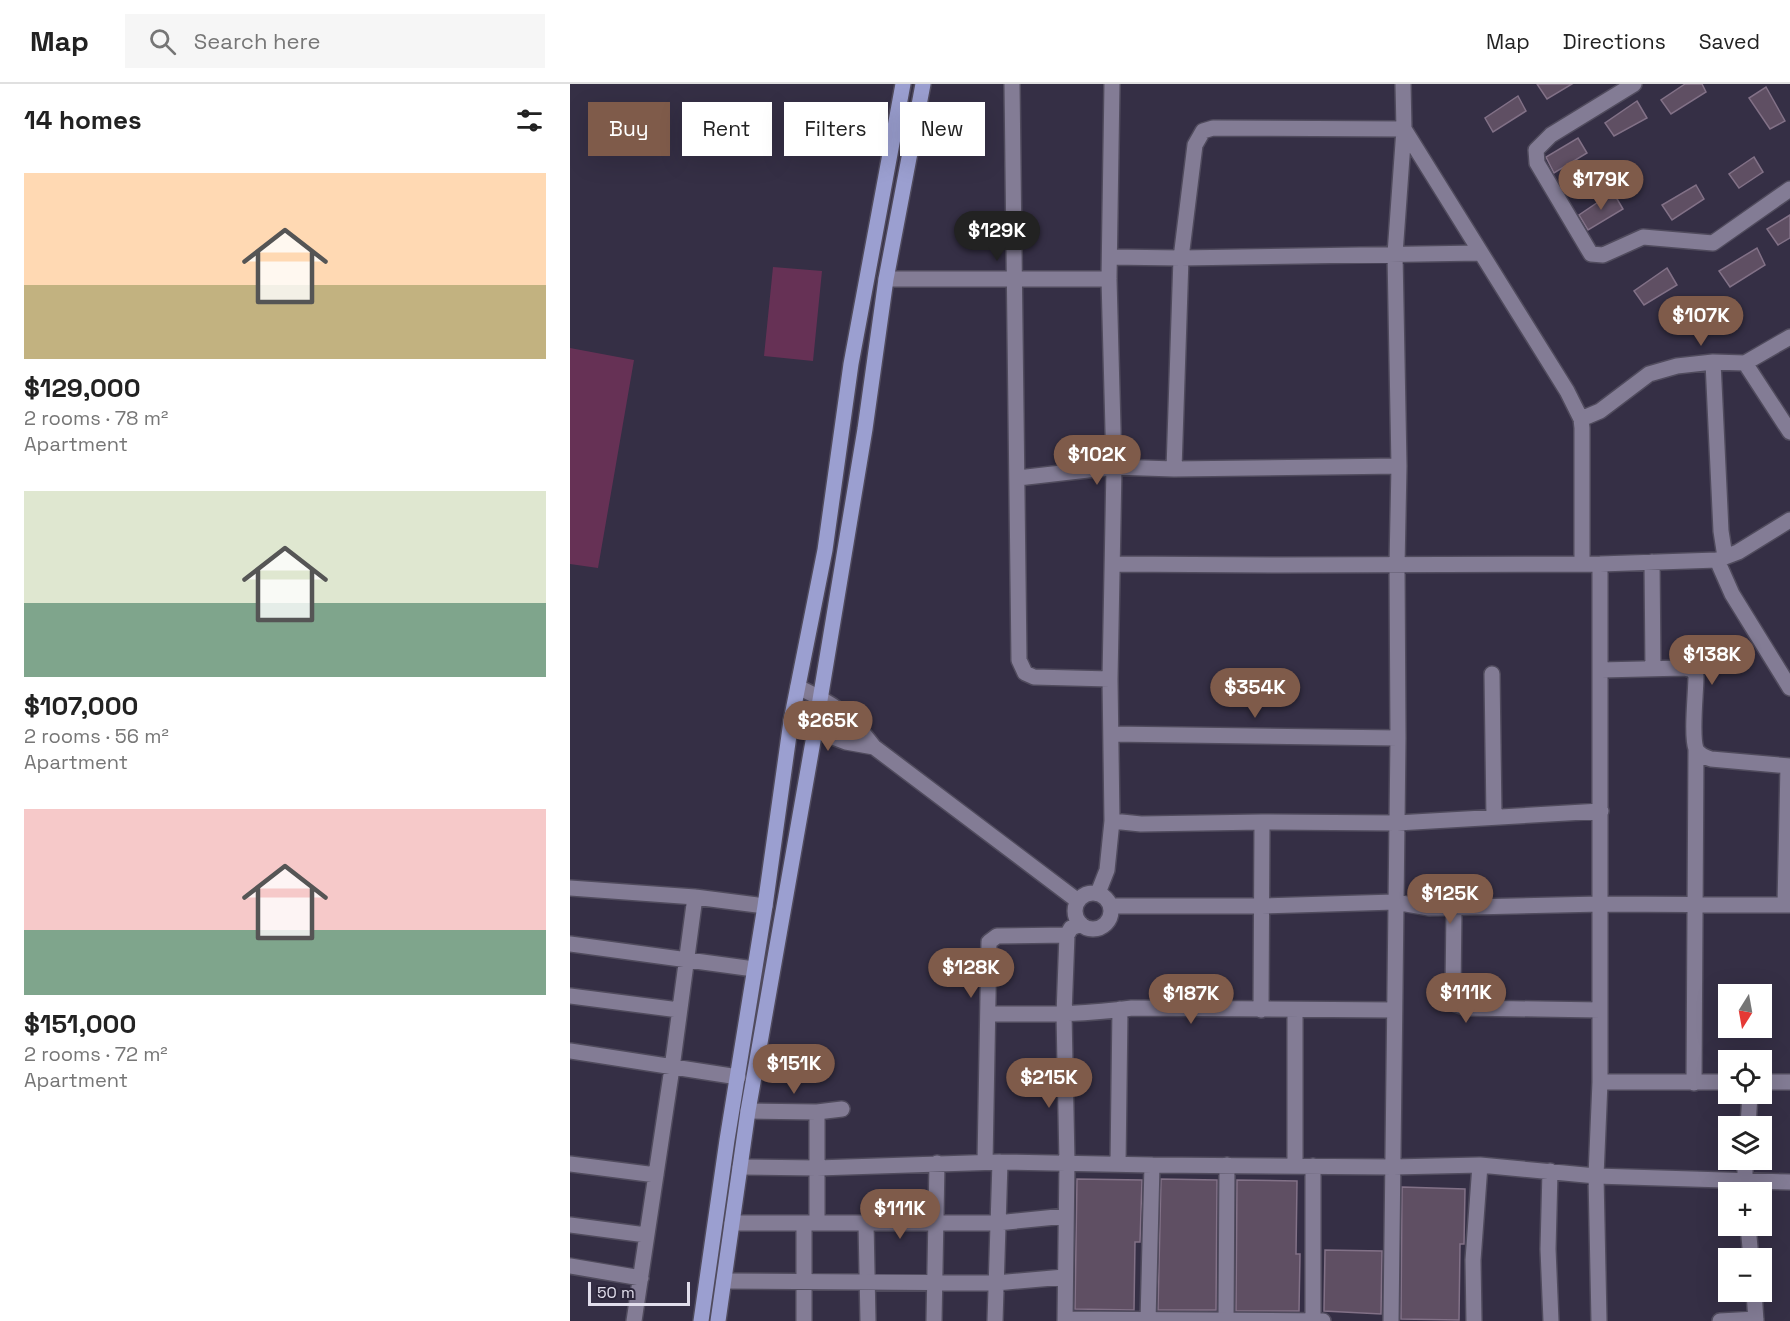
<!DOCTYPE html>
<meta charset="utf-8">
<style>
:root{--surface:#fff;--page:#f6f6f6;--text:#222;--muted:#767676;--line:#e0e0e0;--accent:#7f5b4a}
body{margin:0;font-family:"Space Grotesk",sans-serif;background:var(--page);color:var(--text);height:100vh;display:flex;flex-direction:column;font-size:22px;white-space:nowrap}
*{box-sizing:border-box;margin:0}
p{font-size:20px;color:var(--muted)}
.icon{flex:none;width:33px;height:33px;fill:none;stroke:currentColor;stroke-width:2;stroke-linecap:round;stroke-linejoin:round}
.map{position:relative;flex:1;overflow:hidden}
.panel{display:flex;flex-direction:column;background:var(--surface);width:570px}
.panel>*{flex:none}
.top-card{position:absolute;left:18px;top:18px;width:570px;height:54px;display:flex;gap:12px}
.needle{width:39px;rotate:191deg}
.tools{position:absolute;left:1148px;top:900px;display:grid;gap:12px}
.tools a{display:grid;place-items:center;width:54px;height:54px;border-radius:0px;background:var(--surface);box-shadow:0 6px 24px #0002;font-size:30px}
.scale{position:absolute;left:18px;bottom:15px;width:102px;box-sizing:border-box;padding-left:6px;border:3px solid #e1deec;border-top:0;font-size:16px;line-height:21px;white-space:nowrap;color:#e1deec;-webkit-text-stroke:4px #2b253a;paint-order:stroke}
.price{position:absolute;translate:-50% -51px;padding:0 14px;border-radius:21px;background:var(--accent);color:#fff;font-size:20px;line-height:39px;filter:drop-shadow(0 2px 3px #0008)}
.price::after{content:'';position:absolute;left:50%;top:36px;width:18px;height:14px;margin-left:-9px;background:inherit;clip-path:polygon(0 0,100% 0,50% 100%)}
.price.current{background:#222;color:#fff}
ul{padding:0;list-style:none}
li{display:grid;align-content:center;gap:12px;height:318px;padding:0 24px}
li span{display:grid;place-items:center;height:186px;border-radius:0px;color:#555}
li>.icon{margin-inline-start:auto}
span .icon{width:108px;height:108px;fill:#fffc;stroke-width:1}
li b{font-size:26px}
h2{display:flex;justify-content:space-between;align-items:center;height:72px;padding:0 24px;font-size:26px}
.tag{padding:0 21px;border-radius:0px;background:var(--surface);box-shadow:0 6px 24px #0002;font-size:21px;line-height:54px}
.tag.current{background:var(--accent);color:#fff}
header{display:flex;align-items:center;gap:36px;box-sizing:border-box;height:84px;padding:0 30px;background:var(--surface);border-bottom:2px solid var(--line)}
header strong{font-size:28px}
nav{display:flex;gap:33px;margin-inline-start:auto;font-size:21px}
.search{width:420px;height:54px;background:var(--page);display:flex;align-items:center;gap:15px;box-sizing:border-box;padding:0 21px;border-radius:0px;color:var(--muted);font-size:22px}
main{display:flex;flex:1;min-height:0}
.map>svg:first-child{display:block}
.green{fill:#663155}
.building{fill:#5f4f63;stroke:#827187;stroke-width:1.5}
.lines{fill:none;stroke-linecap:round;stroke-linejoin:round}
.minor-casing{stroke:#504b5d;stroke-width:18}
.major-casing{stroke:#504b5d;stroke-width:18}
.minor{stroke:#837c95;stroke-width:15}
.major{stroke:#9b9fd0;stroke-width:15}
</style>
<header>
<strong>Map</strong>
<div class="search"><svg class="icon" aria-label="search" viewBox="0 0 24 24"><circle cx="10" cy="10" r="6"/><path d="M15 15l6 6"/></svg>Search here</div>
<nav><a>Map</a><a>Directions</a><a>Saved</a></nav>
</header>
<main>
<section class="panel">
<h2>14 homes<svg class="icon" aria-label="filters" viewBox="0 0 24 24"><path d="M4 7h16M4 17h16"/><circle cx="9" cy="7" r="2"/><circle cx="15" cy="17" r="2"/></svg></h2>
<ul>
<li><span style="background:linear-gradient(#ffd9b3 60%,#c2b280 0)"><svg class="icon" aria-label="home" viewBox="0 0 24 24"><path d="M3 11l9-7 9 7M6 9v11h12V9"/></svg></span><div><b>$129,000</b><p>2 rooms · 78 m²</p><p>Apartment</p></div></li>
<li><span style="background:linear-gradient(#dfe7d0 60%,#7fa58c 0)"><svg class="icon" aria-label="home" viewBox="0 0 24 24"><path d="M3 11l9-7 9 7M6 9v11h12V9"/></svg></span><div><b>$107,000</b><p>2 rooms · 56 m²</p><p>Apartment</p></div></li>
<li><span style="background:linear-gradient(#f6c9c9 65%,#7fa58c 0)"><svg class="icon" aria-label="home" viewBox="0 0 24 24"><path d="M3 11l9-7 9 7M6 9v11h12V9"/></svg></span><div><b>$151,000</b><p>2 rooms · 72 m²</p><p>Apartment</p></div></li>
</ul>
</section>
<div class="map">
<svg width="1220" height="1237" viewBox="0 0 1220 1237">
<rect width="100%" height="100%" fill="#352f45"/>
<path class="green" d="M 203,183 L 252,187 L 243,277 L 194,272 Z
M 0,264 L 64,276 L 28,484 L 0,480 Z"/>
<path class="building" d="M 967,0 L 1002,0 L 977,15 Z
M 1115,0 L 1132,0 L 1136,8 L 1101,30 L 1091,16 Z
M 1196,3 L 1215,37 L 1200,45 L 1179,14 Z
M 948,12 L 956,27 L 923,48 L 915,34 Z
M 1067,17 L 1077,34 L 1044,52 L 1035,39 Z
M 1008,54 L 1017,69 L 984,89 L 976,73 Z
M 1184,73 L 1193,88 L 1169,104 L 1159,90 Z
M 1126,101 L 1134,115 L 1102,136 L 1092,121 Z
M 1043,108 L 1053,125 L 1018,146 L 1009,131 Z
M 1220,131 L 1220,154 L 1208,161 L 1197,145 Z
M 1187,164 L 1195,181 L 1160,203 L 1149,187 Z
M 1097,184 L 1107,201 L 1074,221 L 1064,207 Z
M 507,1095 L 572,1096 L 570,1158 L 565,1158 L 564,1226 L 505,1225 Z
M 591,1095 L 647,1096 L 646,1226 L 588,1226 Z
M 667,1096 L 727,1097 L 726,1170 L 730,1170 L 729,1227 L 666,1227 Z
M 832,1103 L 895,1105 L 894,1160 L 890,1160 L 889,1236 L 831,1235 Z
M 755,1166 L 812,1167 L 811,1230 L 754,1227 Z"/>
<g class="lines">
<g class="minor-casing">
<path id="minor" d="M 442,0 L 449,576 L 455,589 L 464,593 L 540,595
M 833,0 L 834,45 L 997,307 L 1011,335 L 1012,344 L 1012,479
M 1064,0 L 981,51 L 966,66 L 967,79 L 1021,170 L 1033,171 L 1073,153 L 1143,159 L 1220,105
M 540,173 L 611,174 L 910,169
M 316,195 L 539,195
M 1143,278 L 1151,447 L 1155,473
M 1175,279 L 1220,253
M 1011,335 L 1030,327 L 1079,290 L 1107,282 L 1143,278 L 1175,279 L 1220,348
M 604,385 L 611,174 L 625,61 L 633,47 L 643,44 L 834,45 L 825,170 L 829,382 L 827,481 L 828,654 L 821,1237
M 448,394 L 544,383 L 604,385 L 829,382
M 1147,476 L 1162,510 L 1220,604
M 1082,478 L 1083,585
M 543,480 L 709,481 L 1030,480 L 1147,476 L 1168,468 L 1220,436
M 1031,586 L 1114,584 L 1123,586 L 1126,592 C 1126,608 1121,651 1126,665 C 1129,671 1135,673 1141,675 L 1220,682
M 922,590 L 924,733
M 228,603 C 264,620 280,631 304,663 L 508,817
M 221,637 L 276,658 L 304,663
M 541,650 L 828,654
M 542,737 L 571,740 L 692,738 L 827,739 L 1031,727
M 0,804 L 125,813 L 195,822
M 528,809 L 537,786 L 542,737 L 540,595 L 544,383 L 539,195 L 542,0
M505 827a18 18 0 1 1 36 0a18 18 0 1 1-36 0Z
M 1215,821 L 1218,682
M 541,822 L 691,822 L 825,818 L 859,824 L 1031,820 L 1220,821
M 884,824 L 883,906 L 886,920 L 897,924 L 1030,926
M 0,860 L 184,885
M 0,912 L 109,926
M 691,926 L 692,738
M 725,926 L 725,1082
M 418,930 C 467,930 514,931 562,924 L 824,926
M 0,967 L 168,993
M 1030,998 L 1158,998
M 1191,998 L 1220,998
M 1124,999 L 1126,665
M 178,1027 L 247,1028 L 272,1025
M 1178,1042 L 1180,1010
M 415,1078 L 419,858 L 427,852 L 497,851
M 0,1080 L 86,1091
M 548,1080 L 550,925
M 743,1082 L 743,1237
M 170,1083 L 247,1084 L 430,1078 L 582,1081 L 823,1083 L 910,1081 L 1026,1092 L 1220,1098
M 980,1087 L 978,1165 L 981,1237
M 1175,1108 L 1175,1076
M 162,1139 L 427,1139 L 496,1132
M 247,1139 L 247,1028
M 296,1139 L 298,1237
M 0,1141 L 76,1151
M 1178,1142 L 1181,1174
M 0,1182 L 71,1194
M 154,1197 L 426,1199 L 494,1193
M 1184,1208 L 1186,1237
M 495,1235 L 753,1237
M 64,1237 L 102,984 L 125,813
M 234,1237 L 234,1139
M 364,1237 L 367,1079
M 425,1237 L 430,1078
M 495,1237 L 497,1078 L 494,930 L 497,851 L 501,844 L 511,840
M 578,1237 L 582,1081
M 656,1237 L 657,1081
M 904,1237 L 903,1176 L 910,1081
M 1029,1237 L 1026,1092 L 1030,998 L 1030,480
M 1150,1237 L 1186,1235"/>
</g>
<g class="major-casing">
<path id="major" d="M 131,1237 L 157,1056 L 195,822 L 221,637 L 255,466 L 281,280 L 333,0
M 148,1237 L 178,1027 L 245,646 L 295,345 L 316,195 L 353,0"/>
</g>
<use href="#minor" class="minor"/>
<use href="#major" class="major"/>
</g>
</svg>
<div class="tools">
<a><svg class="needle" viewBox="-14 -14 28 28"><path d="M0-13l5 13h-10z" fill="#e53935"/><path d="M0 13l5-13h-10z" fill="#767676"/></svg></a>
<a><svg class="icon" aria-label="locate" viewBox="0 0 24 24"><circle cx="12" cy="12" r="6"/><path d="M12 2v4M12 18v4M2 12h4M18 12h4"/></svg></a>
<a><svg class="icon" aria-label="layers" viewBox="0 0 24 24"><path d="M12 4l9 5-9 5-9-5zM3 14l9 5 9-5"/></svg></a>
<a>+</a>
<a>−</a>
</div>
<div class="scale">50 m</div>
<b class="price" style="left:1031px;top:127px">$179K</b>
<b class="price current" style="left:427px;top:178px">$129K</b>
<b class="price" style="left:1131px;top:263px">$107K</b>
<b class="price" style="left:527px;top:402px">$102K</b>
<b class="price" style="left:1142px;top:602px">$138K</b>
<b class="price" style="left:685px;top:635px">$354K</b>
<b class="price" style="left:258px;top:668px">$265K</b>
<b class="price" style="left:880px;top:841px">$125K</b>
<b class="price" style="left:401px;top:915px">$128K</b>
<b class="price" style="left:896px;top:940px">$111K</b>
<b class="price" style="left:621px;top:941px">$187K</b>
<b class="price" style="left:224px;top:1011px">$151K</b>
<b class="price" style="left:479px;top:1025px">$215K</b>
<b class="price" style="left:330px;top:1156px">$111K</b>
<div class="top-card">
<a class="tag current">Buy</a>
<a class="tag">Rent</a>
<a class="tag">Filters</a>
<a class="tag">New</a>
</div>
</div>
</main>
